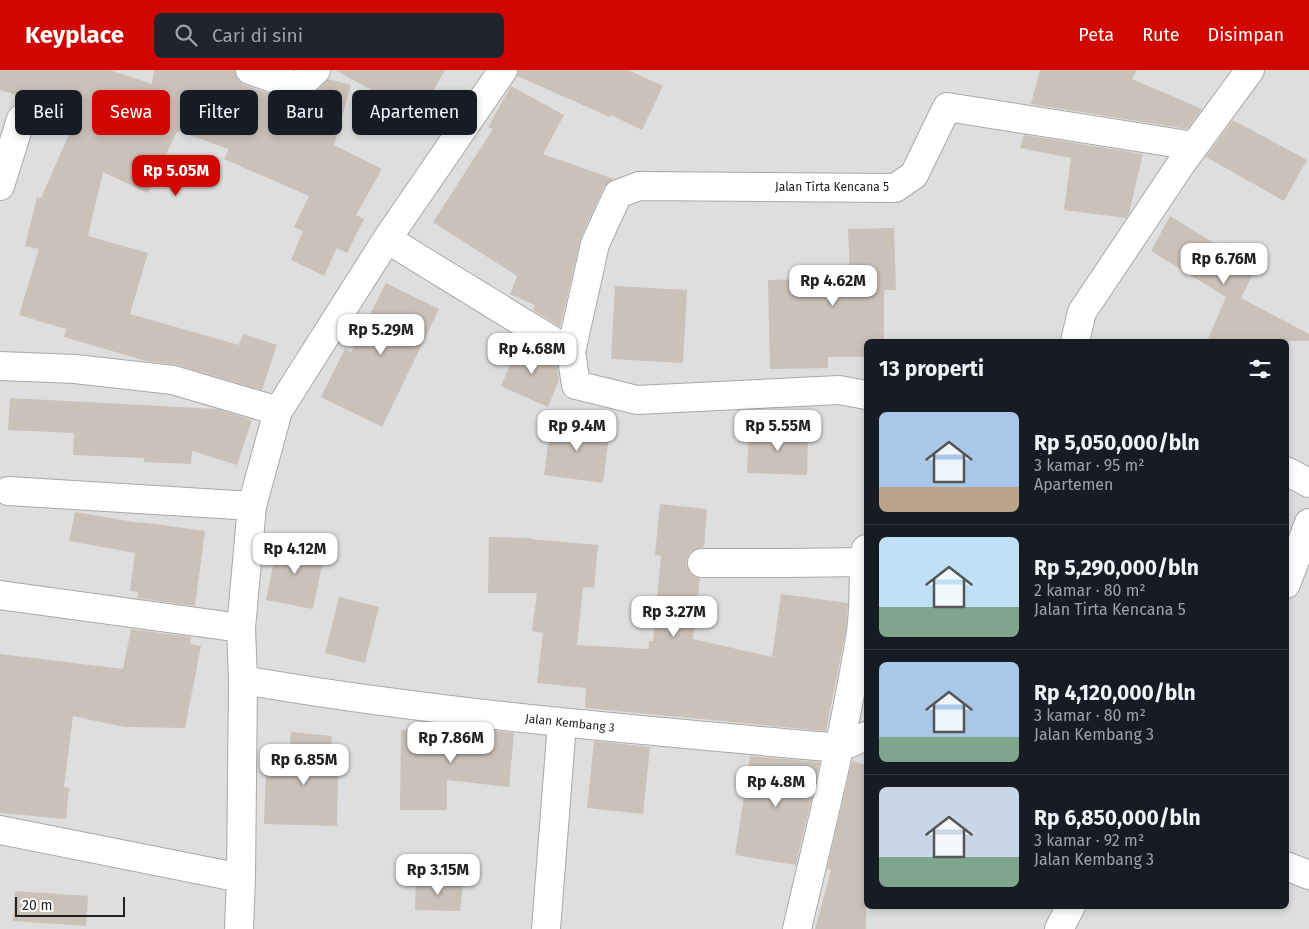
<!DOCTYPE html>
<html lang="id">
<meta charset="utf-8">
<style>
:root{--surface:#171b24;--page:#20242c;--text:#f1f3f6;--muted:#9ea1a6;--line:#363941;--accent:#d10600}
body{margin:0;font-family:"Fira Sans",sans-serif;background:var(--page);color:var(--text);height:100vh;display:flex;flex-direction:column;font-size:19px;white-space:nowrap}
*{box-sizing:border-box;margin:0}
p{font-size:16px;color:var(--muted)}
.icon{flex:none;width:28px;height:28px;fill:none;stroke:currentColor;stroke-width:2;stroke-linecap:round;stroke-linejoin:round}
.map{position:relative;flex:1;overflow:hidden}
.panel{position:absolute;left:864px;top:269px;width:425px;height:570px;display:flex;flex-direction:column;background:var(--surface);border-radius:8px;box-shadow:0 2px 8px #0003}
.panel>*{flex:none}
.guide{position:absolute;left:15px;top:20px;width:475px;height:45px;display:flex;gap:10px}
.scale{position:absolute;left:15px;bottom:12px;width:110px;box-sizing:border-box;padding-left:5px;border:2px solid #212121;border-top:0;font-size:14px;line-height:18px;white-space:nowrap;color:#212121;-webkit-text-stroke:4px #fff;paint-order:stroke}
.price{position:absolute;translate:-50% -42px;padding:0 11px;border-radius:10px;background:#fff;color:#222;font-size:16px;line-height:32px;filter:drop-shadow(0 1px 2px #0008)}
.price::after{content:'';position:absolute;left:50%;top:30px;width:15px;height:11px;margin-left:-8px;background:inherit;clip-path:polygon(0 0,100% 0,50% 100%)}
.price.active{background:var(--accent);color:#fff}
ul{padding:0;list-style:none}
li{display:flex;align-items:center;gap:15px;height:125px;padding:0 15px}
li+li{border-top:1px solid var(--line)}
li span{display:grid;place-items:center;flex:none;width:140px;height:100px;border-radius:8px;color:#555}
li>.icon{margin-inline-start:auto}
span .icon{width:60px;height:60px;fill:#fffc;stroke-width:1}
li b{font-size:21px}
h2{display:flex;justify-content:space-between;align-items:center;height:60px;padding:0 15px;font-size:21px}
.chip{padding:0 18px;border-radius:8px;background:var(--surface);box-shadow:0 2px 8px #0003;font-size:18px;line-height:45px}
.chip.active{background:var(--accent);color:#fff}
header{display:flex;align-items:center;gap:30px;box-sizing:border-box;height:70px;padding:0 25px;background:var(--accent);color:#fff}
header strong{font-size:24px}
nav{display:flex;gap:28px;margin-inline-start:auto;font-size:18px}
.search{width:350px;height:45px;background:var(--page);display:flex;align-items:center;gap:12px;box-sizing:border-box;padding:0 18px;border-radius:8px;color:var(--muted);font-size:19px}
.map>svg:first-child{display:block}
.residential{fill:#dfdede;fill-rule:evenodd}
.building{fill:#cac1b9}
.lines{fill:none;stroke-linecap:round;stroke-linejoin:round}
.minor-casing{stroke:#a8a8a8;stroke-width:30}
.minor{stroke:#fff;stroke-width:28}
.labels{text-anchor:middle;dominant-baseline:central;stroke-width:4.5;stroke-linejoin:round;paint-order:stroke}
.street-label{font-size:12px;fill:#212121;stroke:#fff}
</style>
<header>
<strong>Keyplace</strong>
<div class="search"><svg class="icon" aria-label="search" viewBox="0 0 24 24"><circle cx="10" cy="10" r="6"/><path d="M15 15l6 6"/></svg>Cari di sini</div>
<nav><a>Peta</a><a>Rute</a><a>Disimpan</a></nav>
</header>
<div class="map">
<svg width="1309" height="859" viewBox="0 0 1309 859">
<rect width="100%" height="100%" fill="#f2eee6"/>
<path class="residential" d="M 0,0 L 1309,0 L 1309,859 L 0,859 ZM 866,271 L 1286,271 L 1286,836 L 866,836 Z"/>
<path class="building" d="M 0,0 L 110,0 L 152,14 L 154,0 L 235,0 L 235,3 L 238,10 L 244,15 L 293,32 L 301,32 L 309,28 L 328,9 L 351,15 L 334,75 L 382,99 L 356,145 L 364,149 L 347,183 L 337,178 L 324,206 L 291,190 L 303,161 L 294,157 L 309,126 L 224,89 L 229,79 L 177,61 L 148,123 L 103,102 L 88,166 L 148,183 L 130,244 L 239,275 L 243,264 L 277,275 L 262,320 L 177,295 L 146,291 L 64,267 L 66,259 L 19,245 L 39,179 L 25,176 L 37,127 L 41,128 L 77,46 L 72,45 L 73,42 L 0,20 Z
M 335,0 L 445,0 L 419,46 Z
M 518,0 L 628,0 L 663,16 L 642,60 L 611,45 L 610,47 L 517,6 Z
M 1040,0 L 1137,0 L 1132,9 L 1202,39 L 1187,59 L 1031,34 Z
M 511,16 L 564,45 L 543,84 L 614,109 L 604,117 L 581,167 L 560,257 L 533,240 L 535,235 L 510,224 L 517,206 L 433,152 L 493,59 L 488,57 Z
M 1233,50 L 1307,90 L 1284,131 L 1206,87 Z
M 1024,65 L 1143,84 L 1129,143 L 1126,148 L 1064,140 L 1071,88 L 1020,78 Z
M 1170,146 L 1225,180 L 1228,172 L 1261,188 L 1241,228 L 1309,264 L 1309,271 L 1207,271 L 1226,227 L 1151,181 Z
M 894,158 L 896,220 L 884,220 L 884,271 L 866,271 L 866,287 L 828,287 L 828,298 L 770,299 L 768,210 L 850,208 L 848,159 Z
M 386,213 L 439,239 L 382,357 L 321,327 L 345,279 L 351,282 Z
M 615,216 L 687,220 L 683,293 L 611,289 Z
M 521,270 L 547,286 L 546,289 L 557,294 L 559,310 L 548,337 L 501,316 Z
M 10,328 L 217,339 L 252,350 L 237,395 L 192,381 L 191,394 L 144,392 L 144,388 L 73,385 L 74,363 L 8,360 Z
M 551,351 L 610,358 L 603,413 L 544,405 Z
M 749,358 L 808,360 L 807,405 L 747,403 Z
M 660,434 L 707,439 L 704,477 L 694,480 L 688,486 L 686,493 L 689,501 L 694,506 L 700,508 L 693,569 L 772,587 L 781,524 L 848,533 L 846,560 L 826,661 L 585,638 L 586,618 L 537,613 L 543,563 L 532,561 L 537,523 L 488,523 L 489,467 L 530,468 L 530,469 L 598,475 L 594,518 L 583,517 L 577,575 L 649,579 L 649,571 L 653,571 L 661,486 L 655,485 Z
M 75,442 L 140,453 L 140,452 L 205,461 L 195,536 L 137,528 L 138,522 L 130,521 L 135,483 L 69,471 Z
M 278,472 L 325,481 L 313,539 L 266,530 Z
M 339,527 L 379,537 L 365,593 L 325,583 Z
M 131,559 L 191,567 L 190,574 L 201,576 L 185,658 L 124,657 L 73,646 L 64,717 L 69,718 L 66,749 L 0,743 L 0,584 L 123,599 Z
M 401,660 L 486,660 L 514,663 L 509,717 L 447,710 L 447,740 L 400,740 Z
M 291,662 L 332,666 L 328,705 L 338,706 L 337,756 L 264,754 L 266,704 L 287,704 Z
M 594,671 L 650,677 L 643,744 L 587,738 Z
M 750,686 L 820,692 L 796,795 L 735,785 Z
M 852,691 L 866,695 L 866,859 L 815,859 L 831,800 L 827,799 Z
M 416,810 L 463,814 L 460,841 L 415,840 Z
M 15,821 L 88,826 L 86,856 L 13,851 Z"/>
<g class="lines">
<g class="minor-casing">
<path id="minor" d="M 250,0 L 298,17 L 316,0
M 0,116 L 21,49
M 387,169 L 571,282 L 576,315 L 637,330 L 839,320 L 866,325
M 1075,271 L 1082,242 L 1181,94 L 1250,0
M 571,282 L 595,174 L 618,124 L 639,116 L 895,118 L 914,105 L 947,37 L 1194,76
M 0,296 L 75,299 L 173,310 L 278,341
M 1286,401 L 1309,413
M 8,421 L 252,436
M 702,493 L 788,493 L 864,492
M 1286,514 L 1309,453
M 0,525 L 241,558
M 243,610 C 440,644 640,660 839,678 L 866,666
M 0,760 L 241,808
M 1286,796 L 1309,805
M 239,859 L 241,808 L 243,610 L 241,558 L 252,436 L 278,341 L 387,169 L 503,0
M 546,859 L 562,653
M 797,859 C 820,761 845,662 861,562 C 865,535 862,507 866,479
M 1059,859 L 1071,836"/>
</g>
<use href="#minor" class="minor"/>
</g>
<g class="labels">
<g class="street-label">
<text x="832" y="117">Jalan Tirta Kencana 5</text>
<text transform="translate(570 653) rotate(6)">Jalan Kembang 3</text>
</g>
</g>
</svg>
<div class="scale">20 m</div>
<b class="price active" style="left:176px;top:127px">Rp 5.05M</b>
<b class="price" style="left:1224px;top:215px">Rp 6.76M</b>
<b class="price" style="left:833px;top:237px">Rp 4.62M</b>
<b class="price" style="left:381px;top:286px">Rp 5.29M</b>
<b class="price" style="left:532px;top:305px">Rp 4.68M</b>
<b class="price" style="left:577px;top:382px">Rp 9.4M</b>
<b class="price" style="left:778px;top:382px">Rp 5.55M</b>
<b class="price" style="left:295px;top:505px">Rp 4.12M</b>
<b class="price" style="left:674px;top:568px">Rp 3.27M</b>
<b class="price" style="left:451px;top:694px">Rp 7.86M</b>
<b class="price" style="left:304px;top:716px">Rp 6.85M</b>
<b class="price" style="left:776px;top:738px">Rp 4.8M</b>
<b class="price" style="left:438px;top:826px">Rp 3.15M</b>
<div class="guide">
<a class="chip">Beli</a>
<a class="chip active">Sewa</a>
<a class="chip">Filter</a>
<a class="chip">Baru</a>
<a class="chip">Apartemen</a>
</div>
<section class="panel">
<h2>13 properti<svg class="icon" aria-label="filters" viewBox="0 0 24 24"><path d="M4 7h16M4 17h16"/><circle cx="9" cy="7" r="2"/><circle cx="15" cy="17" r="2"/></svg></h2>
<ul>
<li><span style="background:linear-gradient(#a9c7e8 75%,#b9a48a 0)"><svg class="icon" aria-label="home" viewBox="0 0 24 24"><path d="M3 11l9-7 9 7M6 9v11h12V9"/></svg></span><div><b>Rp 5,050,000/bln</b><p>3 kamar · 95 m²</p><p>Apartemen</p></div></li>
<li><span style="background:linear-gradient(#bfe0f5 70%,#7fa58c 0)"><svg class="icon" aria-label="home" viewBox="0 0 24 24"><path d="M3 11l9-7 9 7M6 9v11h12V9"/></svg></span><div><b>Rp 5,290,000/bln</b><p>2 kamar · 80 m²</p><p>Jalan Tirta Kencana 5</p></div></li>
<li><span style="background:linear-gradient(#a9c7e8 75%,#7fa58c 0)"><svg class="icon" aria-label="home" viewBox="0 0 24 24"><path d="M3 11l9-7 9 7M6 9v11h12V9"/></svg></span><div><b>Rp 4,120,000/bln</b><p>3 kamar · 80 m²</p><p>Jalan Kembang 3</p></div></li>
<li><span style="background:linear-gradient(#c9d6e8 70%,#7fa58c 0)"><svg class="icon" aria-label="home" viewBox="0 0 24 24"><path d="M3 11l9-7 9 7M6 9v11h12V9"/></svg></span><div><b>Rp 6,850,000/bln</b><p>3 kamar · 92 m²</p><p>Jalan Kembang 3</p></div></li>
</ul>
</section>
</div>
